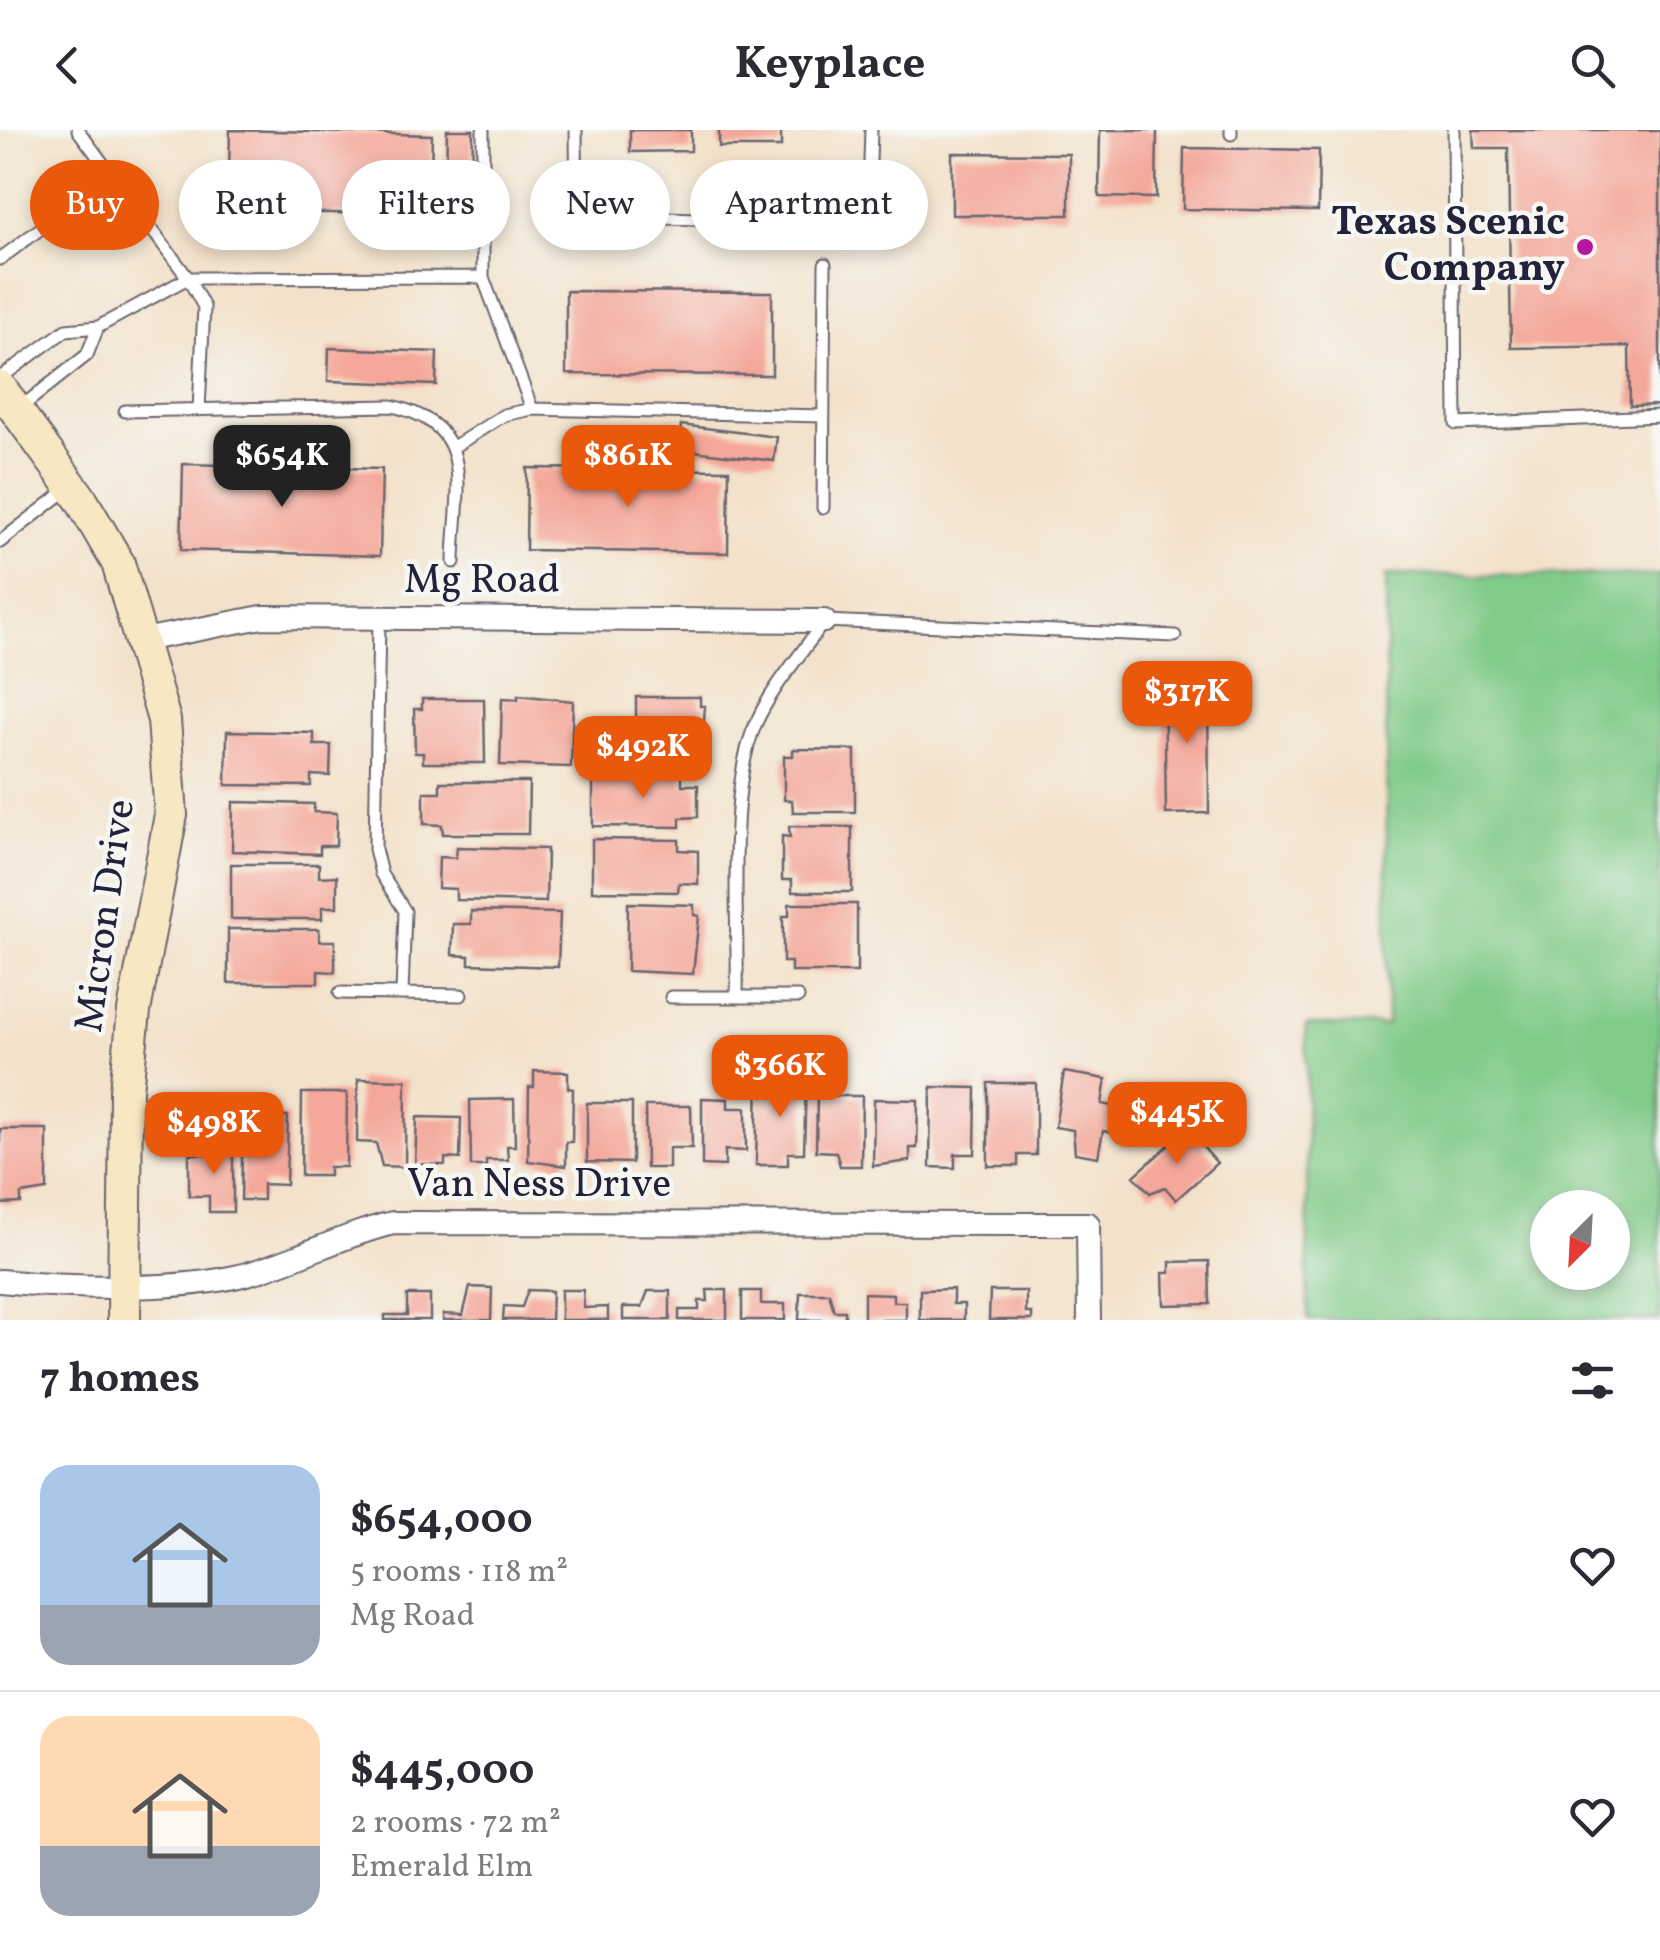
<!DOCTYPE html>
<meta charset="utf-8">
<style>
:root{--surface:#fff;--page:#f2f2f3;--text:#2b2b33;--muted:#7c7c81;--line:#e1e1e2;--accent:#ea580c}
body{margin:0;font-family:Vollkorn,serif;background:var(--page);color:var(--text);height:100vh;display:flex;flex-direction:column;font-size:38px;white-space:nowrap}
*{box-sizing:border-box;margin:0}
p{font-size:32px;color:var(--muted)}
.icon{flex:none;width:55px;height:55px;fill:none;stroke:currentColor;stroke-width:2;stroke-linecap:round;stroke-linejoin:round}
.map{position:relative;height:1190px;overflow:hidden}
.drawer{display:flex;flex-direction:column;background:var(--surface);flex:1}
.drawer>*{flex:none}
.top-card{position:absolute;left:30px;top:30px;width:1000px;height:90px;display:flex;gap:20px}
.needle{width:65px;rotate:204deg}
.fabs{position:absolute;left:1530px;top:1060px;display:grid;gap:20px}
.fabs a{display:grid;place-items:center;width:100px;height:100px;border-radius:50%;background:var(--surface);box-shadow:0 5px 15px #0003;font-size:50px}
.price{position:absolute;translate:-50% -85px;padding:0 22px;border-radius:20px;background:var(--accent);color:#fff;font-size:32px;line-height:65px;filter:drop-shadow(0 2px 5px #0008)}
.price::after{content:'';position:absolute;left:50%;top:60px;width:30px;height:22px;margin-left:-15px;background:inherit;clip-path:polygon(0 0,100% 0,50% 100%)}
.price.on{background:#222;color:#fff}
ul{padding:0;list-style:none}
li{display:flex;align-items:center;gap:30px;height:250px;padding:0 40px}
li+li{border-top:2px solid var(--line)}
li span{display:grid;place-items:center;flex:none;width:280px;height:200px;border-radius:30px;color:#555}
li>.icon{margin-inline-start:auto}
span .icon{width:120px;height:120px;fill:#fffc;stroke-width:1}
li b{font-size:42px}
h2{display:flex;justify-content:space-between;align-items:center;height:120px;padding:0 40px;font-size:42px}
.pill{padding:0 35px;border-radius:45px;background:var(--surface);box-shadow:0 5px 15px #0003;font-size:35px;line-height:90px}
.pill.on{background:var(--accent);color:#fff}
header{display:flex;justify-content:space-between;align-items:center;height:130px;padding:0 40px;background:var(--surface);font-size:45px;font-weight:700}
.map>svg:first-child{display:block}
.green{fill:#81cb89;stroke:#527662;stroke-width:2.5;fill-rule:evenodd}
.building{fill:#f4a79a}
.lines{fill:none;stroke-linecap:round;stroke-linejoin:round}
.lane-casing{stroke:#6b656d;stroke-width:15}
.street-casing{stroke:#6b656d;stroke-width:26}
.secondary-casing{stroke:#6b656d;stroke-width:36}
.lane{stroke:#fff;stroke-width:11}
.street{stroke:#fff;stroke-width:22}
.secondary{stroke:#f7e8c3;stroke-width:32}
.poi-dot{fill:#b5179e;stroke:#f6f6f2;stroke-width:4}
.labels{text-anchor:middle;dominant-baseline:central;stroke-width:9;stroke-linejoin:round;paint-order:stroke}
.poi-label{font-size:40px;font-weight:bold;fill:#22223b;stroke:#f6f6f2;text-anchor:end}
.street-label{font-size:40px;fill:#22223b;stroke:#f6f6f2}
</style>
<header><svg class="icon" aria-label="back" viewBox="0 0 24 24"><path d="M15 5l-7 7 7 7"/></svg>Keyplace<svg class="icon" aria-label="search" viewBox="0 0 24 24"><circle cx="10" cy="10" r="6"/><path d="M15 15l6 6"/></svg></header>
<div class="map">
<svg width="1660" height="1190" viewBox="0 0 1660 1190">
<rect width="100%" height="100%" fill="#f6f6f2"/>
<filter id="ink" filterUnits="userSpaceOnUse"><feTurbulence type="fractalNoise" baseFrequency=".01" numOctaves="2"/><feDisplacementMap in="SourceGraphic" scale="20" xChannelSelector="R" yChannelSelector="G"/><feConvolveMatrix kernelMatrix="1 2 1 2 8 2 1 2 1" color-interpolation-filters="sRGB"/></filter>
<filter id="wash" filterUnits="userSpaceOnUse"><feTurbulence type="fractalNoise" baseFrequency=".0048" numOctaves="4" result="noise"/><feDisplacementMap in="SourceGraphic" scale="40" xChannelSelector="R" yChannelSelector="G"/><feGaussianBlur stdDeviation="2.25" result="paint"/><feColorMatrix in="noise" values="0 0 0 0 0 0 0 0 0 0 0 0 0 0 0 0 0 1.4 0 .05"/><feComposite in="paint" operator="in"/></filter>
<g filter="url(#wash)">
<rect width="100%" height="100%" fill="#f3e2cb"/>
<path class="green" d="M 1386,445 L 1660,445 L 1660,1190 L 1308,1190 L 1306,895 L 1387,895 ZM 1548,1078 L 1612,1078 L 1612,1142 L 1548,1142 Z"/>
<g id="blocks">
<path class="building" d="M 230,0 L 432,5 L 430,85 L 228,81 Z
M 447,0 L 473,0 L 472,49 L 446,49 Z
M 630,0 L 691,0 L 691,21 L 630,22 Z
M 719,0 L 781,0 L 781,17 L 719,17 Z
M 1100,0 L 1157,0 L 1156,68 L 1099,67 Z
M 1473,0 L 1660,0 L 1660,275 L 1630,276 L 1629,216 L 1511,218 L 1508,18 L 1474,18 Z
M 1184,18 L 1319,20 L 1318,81 L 1183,79 Z
M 952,23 L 1069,24 L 1069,85 L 952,85 Z
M 566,161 L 772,162 L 772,245 L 566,244 Z
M 329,218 L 437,222 L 436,255 L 328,251 Z
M 681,295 L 777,307 L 774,331 L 678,319 Z
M 183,334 L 382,339 L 380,426 L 181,420 Z
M 527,338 L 729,340 L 728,423 L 526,420 Z
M 1164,549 L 1208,549 L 1209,683 L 1166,684 Z
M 518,565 L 573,571 L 571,637 L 500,635 L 502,568 L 518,569 Z
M 636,567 L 700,567 L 700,576 L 705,576 L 701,632 L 636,632 Z
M 422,569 L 484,569 L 485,633 L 423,633 L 423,623 L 415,623 L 414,579 L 422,579 Z
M 227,601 L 314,603 L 314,615 L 331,615 L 330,646 L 311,645 L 311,656 L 226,655 Z
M 793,619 L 855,620 L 855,682 L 793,682 L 792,670 L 784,670 L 784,626 L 793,626 Z
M 593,645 L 682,645 L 682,655 L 698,655 L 698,687 L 680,688 L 680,697 L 593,696 Z
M 440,652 L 529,652 L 528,704 L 443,704 L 442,695 L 424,694 L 424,662 L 440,662 Z
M 233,672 L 314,674 L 314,682 L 337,683 L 336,716 L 320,716 L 320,724 L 232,721 Z
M 789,696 L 852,697 L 852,762 L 792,762 L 792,750 L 782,750 L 782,706 L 790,707 Z
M 592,709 L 679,710 L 679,720 L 698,721 L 698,754 L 679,753 L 678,762 L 592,761 Z
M 457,717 L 547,719 L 546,772 L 456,770 L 456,759 L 438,758 L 439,727 L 456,728 Z
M 231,734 L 319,734 L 319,747 L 337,746 L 337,777 L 322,777 L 322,789 L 231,789 Z
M 628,773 L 694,775 L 694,785 L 699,786 L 693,844 L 627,841 Z
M 789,774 L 857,774 L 857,842 L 791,842 L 791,832 L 783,832 L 783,786 L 789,786 Z
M 471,781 L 560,783 L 558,837 L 469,834 L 469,826 L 452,825 L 453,794 L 471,794 Z
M 228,799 L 319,799 L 319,811 L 335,811 L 335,842 L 318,841 L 318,853 L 228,853 Z
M 534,941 L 568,942 L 568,958 L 573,959 L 572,1012 L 566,1012 L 566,1036 L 528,1031 L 529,957 L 534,957 Z
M 1064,942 L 1106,949 L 1102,974 L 1118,977 L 1113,1003 L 1103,1001 L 1098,1027 L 1075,1023 L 1073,1000 L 1055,997 Z
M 358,949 L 406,950 L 405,1037 L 382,1036 L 376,1013 L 357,1012 Z
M 758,949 L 806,950 L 804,1023 L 788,1023 L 788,1035 L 756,1035 Z
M 988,953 L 1036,953 L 1036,1025 L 1018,1025 L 1018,1036 L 988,1036 Z
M 931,957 L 976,958 L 975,1024 L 955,1024 L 955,1038 L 930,1037 Z
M 302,963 L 347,963 L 346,1037 L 329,1037 L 329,1046 L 301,1046 Z
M 817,966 L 862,966 L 861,1036 L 840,1036 L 836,1022 L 816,1021 Z
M 702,968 L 728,969 L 728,978 L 746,978 L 746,1021 L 725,1020 L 725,1036 L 702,1035 Z
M 514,969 L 515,1016 L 507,1016 L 508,1030 L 486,1030 L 486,1036 L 471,1036 L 470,970 Z
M 874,969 L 918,970 L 917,1018 L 910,1018 L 910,1031 L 873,1036 Z
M 587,973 L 632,973 L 632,1033 L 587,1032 Z
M 645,976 L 691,976 L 692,1018 L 669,1018 L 669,1038 L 646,1038 Z
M 243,985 L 288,986 L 286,1055 L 263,1054 L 263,1070 L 241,1070 Z
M 417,987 L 461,988 L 460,1029 L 445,1028 L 445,1035 L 415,1034 Z
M 0,999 L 47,999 L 47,1060 L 21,1064 L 21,1073 L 0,1074 Z
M 1187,999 L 1217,1033 L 1176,1070 L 1165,1057 L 1150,1063 L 1134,1046 Z
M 209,1013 L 233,1013 L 233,1082 L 209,1082 L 209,1066 L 189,1066 L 189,1024 L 209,1024 Z
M 1209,1131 L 1210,1174 L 1164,1175 L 1163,1143 L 1170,1143 L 1170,1132 Z
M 470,1157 L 492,1158 L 491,1190 L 443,1190 L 443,1184 L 463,1185 Z
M 953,1159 L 953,1174 L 964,1174 L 964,1190 L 920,1190 L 920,1160 Z
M 528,1160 L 552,1161 L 551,1190 L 503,1190 L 504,1176 L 522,1177 Z
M 561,1160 L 583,1160 L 584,1178 L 608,1177 L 608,1190 L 561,1190 Z
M 707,1160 L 727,1160 L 727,1190 L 679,1190 L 679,1180 L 699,1180 L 699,1171 L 708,1171 Z
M 648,1161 L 670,1161 L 670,1190 L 623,1190 L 623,1177 L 642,1177 Z
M 742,1161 L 761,1161 L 761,1174 L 785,1174 L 785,1190 L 742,1190 Z
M 990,1161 L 1026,1161 L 1026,1183 L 1032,1183 L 1032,1190 L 989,1190 Z
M 800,1163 L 829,1163 L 834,1181 L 845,1181 L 845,1190 L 799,1190 Z
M 864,1163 L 893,1164 L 893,1172 L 906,1172 L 906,1190 L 864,1190 Z
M 407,1165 L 430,1165 L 430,1190 L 385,1190 L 385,1185 L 407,1185 Z"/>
</g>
</g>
<g filter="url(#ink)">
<use href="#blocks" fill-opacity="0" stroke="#6b656d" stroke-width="2.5"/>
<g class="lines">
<g class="lane-casing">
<path id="lane" d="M 78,0 L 188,148 L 204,177 L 199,280
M 483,0 L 483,147 L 532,279
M 576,0 L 577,86 L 788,91 L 869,63 L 871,0
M 1231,0 L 1231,4
M 1454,0 L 1456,294 L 1660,286
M 0,129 L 112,45
M 0,248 L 66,200 L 98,197 L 188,148 L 483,147
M 20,278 L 87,225 L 98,197
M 125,281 L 392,276 C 480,296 455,360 454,432
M 455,316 L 504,285 L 532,279 L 823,286
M 823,378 L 825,134
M 0,412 L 68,359
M 379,489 L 375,719 L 381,744 L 405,781 L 402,864
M 340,863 L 461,865
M 737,866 C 739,790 726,660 756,593 C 772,557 802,524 824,491 L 1175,506
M 671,867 L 798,867"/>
</g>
<g class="street-casing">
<path id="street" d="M 143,510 L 262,487 L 824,491
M 0,1151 C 69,1158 181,1162 247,1144 C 297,1130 342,1105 393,1093 L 1088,1094 L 1089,1190"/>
</g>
<g class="secondary-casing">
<path id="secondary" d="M 0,258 L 80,368 L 118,433 L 164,590 L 171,685 L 134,881 L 126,961 L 124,1190"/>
</g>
<use href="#lane" class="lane"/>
<use href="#street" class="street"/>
<use href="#secondary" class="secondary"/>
</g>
</g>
<circle class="poi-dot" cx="1585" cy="117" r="10"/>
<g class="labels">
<g class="poi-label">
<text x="1565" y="94">Texas Scenic<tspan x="1565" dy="46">Company</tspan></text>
</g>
<g class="street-label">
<text x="482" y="452">Mg Road</text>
<text transform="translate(107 786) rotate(-82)">Micron Drive</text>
<text x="539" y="1056">Van Ness Drive</text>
</g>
</g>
</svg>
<div class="fabs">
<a><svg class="needle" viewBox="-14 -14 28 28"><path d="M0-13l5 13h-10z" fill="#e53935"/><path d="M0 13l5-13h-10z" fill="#7c7c81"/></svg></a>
</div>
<b class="price on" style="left:282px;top:380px">$654K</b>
<b class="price" style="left:628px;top:380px">$861K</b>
<b class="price" style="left:1187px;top:616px">$317K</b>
<b class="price" style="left:643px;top:671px">$492K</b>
<b class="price" style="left:780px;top:990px">$366K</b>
<b class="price" style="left:1177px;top:1037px">$445K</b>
<b class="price" style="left:214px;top:1047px">$498K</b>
<div class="top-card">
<a class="pill on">Buy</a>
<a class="pill">Rent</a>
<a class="pill">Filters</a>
<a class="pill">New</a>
<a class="pill">Apartment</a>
</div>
</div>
<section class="drawer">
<h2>7 homes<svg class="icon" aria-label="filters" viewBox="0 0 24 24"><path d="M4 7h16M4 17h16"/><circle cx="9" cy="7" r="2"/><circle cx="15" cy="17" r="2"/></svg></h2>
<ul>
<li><span style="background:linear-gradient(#a9c7e8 70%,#9aa5b1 0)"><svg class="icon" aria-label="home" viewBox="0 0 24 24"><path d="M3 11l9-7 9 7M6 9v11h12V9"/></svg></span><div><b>$654,000</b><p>5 rooms · 118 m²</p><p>Mg Road</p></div><svg class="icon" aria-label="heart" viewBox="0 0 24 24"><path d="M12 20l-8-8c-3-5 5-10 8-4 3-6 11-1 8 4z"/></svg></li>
<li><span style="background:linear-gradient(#ffd9b3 65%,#9aa5b1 0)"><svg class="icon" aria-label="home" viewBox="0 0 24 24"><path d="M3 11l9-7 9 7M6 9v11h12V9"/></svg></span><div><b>$445,000</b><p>2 rooms · 72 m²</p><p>Emerald Elm</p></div><svg class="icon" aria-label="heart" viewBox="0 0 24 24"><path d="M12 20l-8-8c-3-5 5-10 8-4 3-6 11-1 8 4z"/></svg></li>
</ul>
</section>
